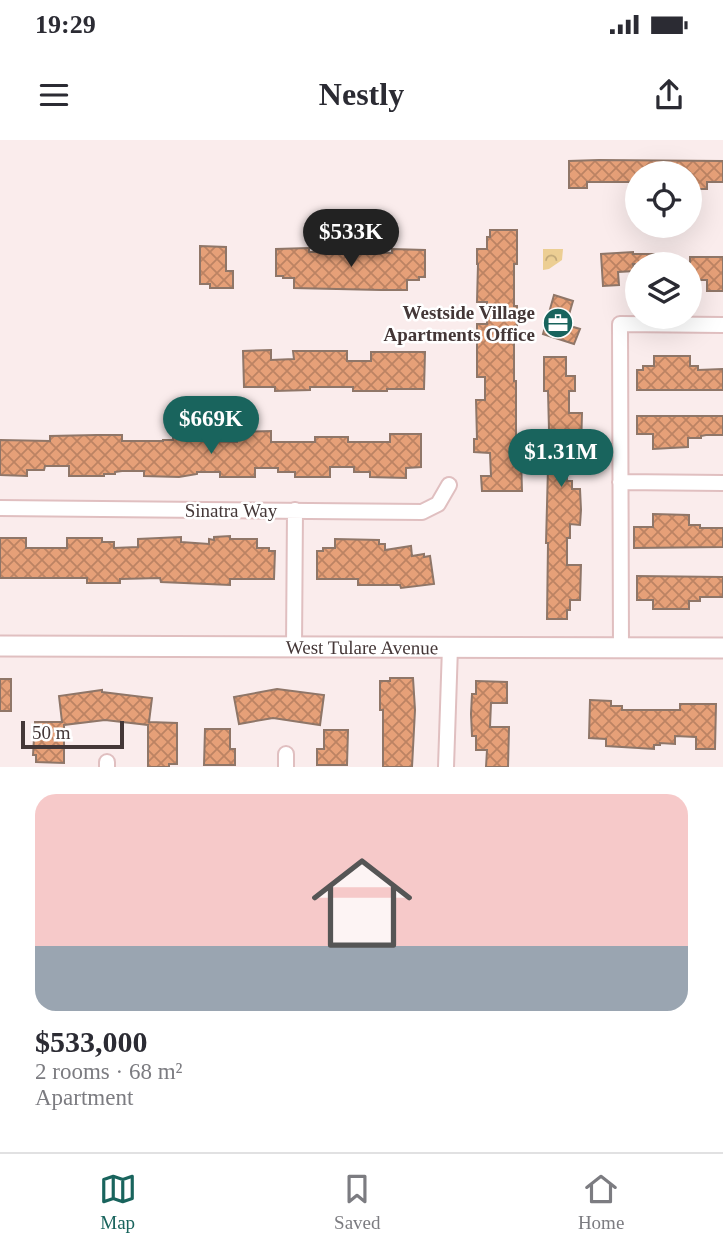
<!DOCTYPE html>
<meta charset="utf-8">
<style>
:root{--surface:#fff;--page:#f2f2f3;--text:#2b2b33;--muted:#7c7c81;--line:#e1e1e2;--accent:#19645d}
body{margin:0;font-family:Georgia,serif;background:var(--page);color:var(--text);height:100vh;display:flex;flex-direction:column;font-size:26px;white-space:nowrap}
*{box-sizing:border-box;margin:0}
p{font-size:23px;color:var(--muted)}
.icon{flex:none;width:38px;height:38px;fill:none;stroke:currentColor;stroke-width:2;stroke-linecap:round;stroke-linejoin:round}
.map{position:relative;height:627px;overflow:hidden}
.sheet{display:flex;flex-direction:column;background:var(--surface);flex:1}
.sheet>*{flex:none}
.tools{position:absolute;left:625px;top:21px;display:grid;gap:14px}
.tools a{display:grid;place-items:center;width:77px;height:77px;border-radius:50%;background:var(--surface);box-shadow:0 7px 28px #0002;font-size:35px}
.scale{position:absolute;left:21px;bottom:18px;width:103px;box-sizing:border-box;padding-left:7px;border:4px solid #443737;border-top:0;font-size:19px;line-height:24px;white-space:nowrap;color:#443737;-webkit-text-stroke:5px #fff;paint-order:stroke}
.price{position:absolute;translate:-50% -60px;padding:0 16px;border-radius:24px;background:var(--accent);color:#fff;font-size:23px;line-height:46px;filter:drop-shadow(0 2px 4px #0008)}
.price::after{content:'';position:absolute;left:50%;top:42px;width:21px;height:16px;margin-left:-10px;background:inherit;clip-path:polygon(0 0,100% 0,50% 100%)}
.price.on{background:#222;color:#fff}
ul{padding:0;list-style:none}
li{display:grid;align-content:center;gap:14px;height:371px;padding:0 35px}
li+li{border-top:2px solid var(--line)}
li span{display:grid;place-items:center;height:217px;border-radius:21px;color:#555}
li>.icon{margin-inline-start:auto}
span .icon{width:126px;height:126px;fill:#fffc;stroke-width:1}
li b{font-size:30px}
.status{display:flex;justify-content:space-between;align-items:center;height:49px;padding:0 35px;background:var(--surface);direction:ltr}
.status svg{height:19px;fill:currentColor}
header{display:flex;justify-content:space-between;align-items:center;height:91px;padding:0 35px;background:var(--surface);font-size:32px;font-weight:800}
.tabs{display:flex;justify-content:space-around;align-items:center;height:98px;border-top:2px solid var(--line);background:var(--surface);font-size:19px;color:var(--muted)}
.tabs a{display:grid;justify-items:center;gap:4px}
.tabs .on{color:var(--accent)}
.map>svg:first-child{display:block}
.park{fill:url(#park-crowns)}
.building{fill:url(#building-cross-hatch);stroke:#8f7668;stroke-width:2}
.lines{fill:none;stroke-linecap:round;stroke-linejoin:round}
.street-casing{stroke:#e0bfc0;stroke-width:18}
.secondary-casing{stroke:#e0bfc0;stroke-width:23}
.street{stroke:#fff;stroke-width:14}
.secondary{stroke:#fff;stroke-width:19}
.labels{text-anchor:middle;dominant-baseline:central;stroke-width:5;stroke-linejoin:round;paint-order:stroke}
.poi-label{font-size:19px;font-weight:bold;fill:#443737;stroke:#fff;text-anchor:end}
.street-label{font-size:19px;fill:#443737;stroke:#fff}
</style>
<div class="status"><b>19:29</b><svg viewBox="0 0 49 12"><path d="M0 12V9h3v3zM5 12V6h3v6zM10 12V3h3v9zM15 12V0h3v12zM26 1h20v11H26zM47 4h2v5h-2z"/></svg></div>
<header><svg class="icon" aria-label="menu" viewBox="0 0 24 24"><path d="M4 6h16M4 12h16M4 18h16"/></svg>Nestly<svg class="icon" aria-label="share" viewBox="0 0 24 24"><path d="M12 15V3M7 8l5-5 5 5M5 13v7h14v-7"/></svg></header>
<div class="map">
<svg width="723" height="627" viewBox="0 0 723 627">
<defs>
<pattern id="park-crowns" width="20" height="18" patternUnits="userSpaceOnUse" patternTransform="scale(1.75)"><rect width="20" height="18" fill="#ecce93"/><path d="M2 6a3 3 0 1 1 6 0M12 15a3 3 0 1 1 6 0" fill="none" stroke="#c1a879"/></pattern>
<pattern id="building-cross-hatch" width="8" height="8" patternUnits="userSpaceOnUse" patternTransform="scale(1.75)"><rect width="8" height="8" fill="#e6a078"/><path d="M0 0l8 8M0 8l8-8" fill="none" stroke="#bc8363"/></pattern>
</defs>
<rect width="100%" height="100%" fill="#faecec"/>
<path class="park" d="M 543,109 L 563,109 L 562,120 L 549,129 L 543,130 Z"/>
<path class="building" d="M 599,20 L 723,21 L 723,42 L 707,42 L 707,49 L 690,49 L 690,33 L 637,33 L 637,42 L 587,42 L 587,48 L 569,48 L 569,21 Z
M 490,90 L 517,90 L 517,124 L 514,124 L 514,166 L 517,166 L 517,200 L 514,200 L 514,241 L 516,241 L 516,317 L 521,317 L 522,351 L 482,351 L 481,336 L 491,336 L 490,313 L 474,312 L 474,299 L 477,299 L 476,260 L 485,260 L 485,237 L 477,237 L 477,184 L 487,184 L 487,162 L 477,162 L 478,124 L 477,124 L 477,109 L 487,109 L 487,97 L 490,97 Z
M 200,106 L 226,107 L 226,131 L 233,131 L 233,148 L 210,148 L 210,144 L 200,144 Z
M 309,108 L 309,112 L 348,112 L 392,113 L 392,109 L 425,110 L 425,137 L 419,137 L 419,140 L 407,140 L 407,150 L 381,150 L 294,148 L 294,138 L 283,138 L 283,136 L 276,136 L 276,109 Z
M 633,112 L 633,114 L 655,114 L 655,124 L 633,124 L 634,131 L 618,132 L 619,145 L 603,146 L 601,114 Z
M 690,117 L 723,117 L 723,151 L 707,151 L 707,140 L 696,140 L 696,138 L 690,138 Z
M 554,155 L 573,161 L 568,178 L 572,180 L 570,186 L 580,189 L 574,204 L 543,194 Z
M 271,210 L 271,220 L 294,219 L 293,211 L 347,211 L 347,221 L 371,221 L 371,212 L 425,212 L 424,249 L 387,249 L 387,251 L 353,251 L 353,247 L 310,247 L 310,250 L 275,251 L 275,247 L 244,247 L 243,211 Z
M 654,216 L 690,216 L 690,226 L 698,226 L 698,230 L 723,229 L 723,250 L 637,250 L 637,230 L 643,230 L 643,226 L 654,226 Z
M 544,217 L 566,217 L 566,236 L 575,236 L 575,251 L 569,251 L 569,273 L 582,273 L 581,309 L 567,309 L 567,341 L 572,341 L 572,349 L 580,349 L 581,370 L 580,385 L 570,384 L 570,398 L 567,398 L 567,425 L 581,425 L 580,460 L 570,460 L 570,470 L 567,470 L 567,479 L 547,479 L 548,403 L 546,403 L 549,290 L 548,251 L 544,251 Z
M 637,276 L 723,276 L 723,295 L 706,295 L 701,296 L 701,298 L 688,298 L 688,307 L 653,309 L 653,294 L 637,294 Z
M 271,291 L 271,302 L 315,302 L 315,297 L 348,297 L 348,302 L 390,302 L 390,294 L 421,294 L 421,327 L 406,328 L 406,338 L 370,337 L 370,332 L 354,332 L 354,327 L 330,327 L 330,337 L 295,337 L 295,332 L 278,332 L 278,328 L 255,328 L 255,337 L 220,337 L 220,332 L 197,332 L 197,334 L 179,337 L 144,336 L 144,331 L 122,331 L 115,332 L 115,334 L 104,334 L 104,336 L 69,336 L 69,326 L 45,326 L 44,330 L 27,330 L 27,336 L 0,335 L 0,300 L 50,301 L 50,296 L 97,295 L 122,295 L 122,301 L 163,301 L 163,300 L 173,300 L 173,296 L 198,296 L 198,301 L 237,302 L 237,292 Z
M 653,374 L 689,375 L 689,385 L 700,385 L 700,388 L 723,388 L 723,407 L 634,408 L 634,387 L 653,387 Z
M 230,396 L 230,399 L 257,399 L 257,408 L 269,408 L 269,411 L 275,411 L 274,439 L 230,439 L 230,445 L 161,442 L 160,438 L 120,439 L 120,443 L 87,443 L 87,438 L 0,438 L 0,398 L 26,398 L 26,408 L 67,408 L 67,398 L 102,398 L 102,402 L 114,402 L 114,408 L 138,407 L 138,399 L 181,397 L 181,402 L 209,404 L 209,399 L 214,400 L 214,397 Z
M 335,399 L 379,400 L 379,404 L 385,404 L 385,410 L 411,406 L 412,416 L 424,414 L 424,417 L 430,416 L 434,444 L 401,448 L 400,445 L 358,445 L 358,439 L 317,439 L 317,411 L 323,411 L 323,408 L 335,408 Z
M 637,436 L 723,437 L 723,457 L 700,457 L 700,461 L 689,461 L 689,469 L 653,469 L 653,460 L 637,460 Z
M 390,538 L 413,538 L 415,570 L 412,627 L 383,627 L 383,570 L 380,570 L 380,541 L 390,541 Z
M 0,539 L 11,539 L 11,571 L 0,571 Z
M 476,541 L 507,542 L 507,563 L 491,563 L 490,587 L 509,587 L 508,627 L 486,627 L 487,610 L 476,610 L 476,596 L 472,596 L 471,574 L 472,554 L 476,554 Z
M 277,549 L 324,555 L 320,585 L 273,578 L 239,584 L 234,557 Z
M 102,550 L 102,552 L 152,558 L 149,582 L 177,583 L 177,624 L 169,624 L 169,627 L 148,627 L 148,585 L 105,580 L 64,585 L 64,623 L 36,622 L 36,615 L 33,615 L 35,582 L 62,582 L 59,556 Z
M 590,560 L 611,561 L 611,566 L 622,566 L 622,570 L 680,570 L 680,564 L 716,564 L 715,609 L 696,609 L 696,597 L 675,596 L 675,604 L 660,603 L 660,605 L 654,605 L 654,609 L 606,606 L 606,599 L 589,598 Z
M 205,589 L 230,589 L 230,609 L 235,609 L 235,625 L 204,625 Z
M 324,590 L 348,590 L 347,625 L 317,625 L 317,609 L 324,609 Z"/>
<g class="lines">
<g class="street-casing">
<path id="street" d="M 620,342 L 723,343
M 0,368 L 422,372 L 438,364 L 449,345
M 294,507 L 295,370
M 621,508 L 620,184 L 723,185
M 286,614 L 286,627
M 107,627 L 107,622
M 446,627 L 450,507"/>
</g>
<g class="secondary-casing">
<g id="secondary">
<path id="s1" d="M 0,506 L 723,508"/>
</g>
</g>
<use href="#street" class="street"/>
<use href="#secondary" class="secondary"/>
</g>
<defs>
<g id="office-disc" transform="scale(1.575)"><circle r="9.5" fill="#19645d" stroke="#fff"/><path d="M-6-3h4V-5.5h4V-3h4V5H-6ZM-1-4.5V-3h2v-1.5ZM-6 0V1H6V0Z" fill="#fff"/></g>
</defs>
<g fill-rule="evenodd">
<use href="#office-disc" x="558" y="183"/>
</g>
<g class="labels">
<g class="poi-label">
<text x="535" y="172">Westside Village<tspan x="535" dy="22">Apartments Office</tspan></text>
</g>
<g class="street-label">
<text x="231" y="370">Sinatra Way</text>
<text stroke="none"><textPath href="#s1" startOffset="362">West Tulare Avenue</textPath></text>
</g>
</g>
</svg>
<div class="tools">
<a><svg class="icon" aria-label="locate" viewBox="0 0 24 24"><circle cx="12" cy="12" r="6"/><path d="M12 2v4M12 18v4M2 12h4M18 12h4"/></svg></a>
<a><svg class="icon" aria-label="layers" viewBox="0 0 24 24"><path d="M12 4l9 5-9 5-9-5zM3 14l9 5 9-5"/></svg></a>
</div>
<div class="scale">50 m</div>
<b class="price on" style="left:351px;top:129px">$533K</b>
<b class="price" style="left:211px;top:316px">$669K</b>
<b class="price" style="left:561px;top:349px">$1.31M</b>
</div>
<section class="sheet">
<ul>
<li><span style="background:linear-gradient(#f6c9c9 70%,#9aa5b1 0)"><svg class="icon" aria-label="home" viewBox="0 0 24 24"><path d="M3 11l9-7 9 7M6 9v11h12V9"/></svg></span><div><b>$533,000</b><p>2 rooms · 68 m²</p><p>Apartment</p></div></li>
</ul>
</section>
<nav class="tabs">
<a class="on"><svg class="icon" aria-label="map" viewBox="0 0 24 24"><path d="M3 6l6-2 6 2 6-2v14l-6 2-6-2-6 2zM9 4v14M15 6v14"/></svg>Map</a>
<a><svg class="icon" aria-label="saved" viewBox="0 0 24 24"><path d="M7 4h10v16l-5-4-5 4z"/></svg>Saved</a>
<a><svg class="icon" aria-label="home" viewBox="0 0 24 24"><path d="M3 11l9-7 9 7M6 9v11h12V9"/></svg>Home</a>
</nav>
